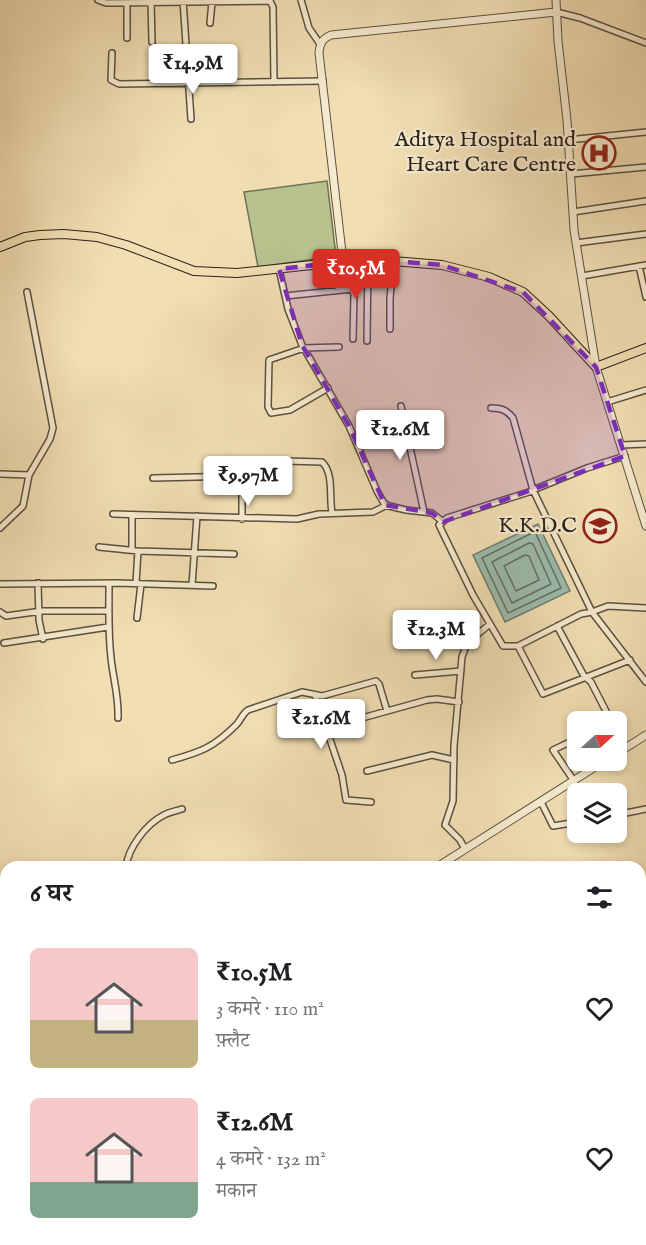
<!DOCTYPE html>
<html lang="hi">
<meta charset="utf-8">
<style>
:root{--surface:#fff;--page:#f6f6f6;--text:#202124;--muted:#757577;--accent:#d93025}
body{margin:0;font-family:"IM FELL English","Noto Serif Devanagari",serif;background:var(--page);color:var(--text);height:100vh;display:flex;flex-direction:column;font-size:22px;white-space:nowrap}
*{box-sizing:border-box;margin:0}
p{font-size:20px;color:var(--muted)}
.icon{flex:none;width:33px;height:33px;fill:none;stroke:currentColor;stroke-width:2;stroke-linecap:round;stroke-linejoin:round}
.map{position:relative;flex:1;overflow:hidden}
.panel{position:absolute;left:0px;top:861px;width:646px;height:384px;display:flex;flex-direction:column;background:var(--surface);border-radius:18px 18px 0 0;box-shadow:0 3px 9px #0003}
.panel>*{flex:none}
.needle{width:39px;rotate:69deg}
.controls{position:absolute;left:567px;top:711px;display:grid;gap:12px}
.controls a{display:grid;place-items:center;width:60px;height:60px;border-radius:9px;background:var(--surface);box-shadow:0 3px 9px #0003;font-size:30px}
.price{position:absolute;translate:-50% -51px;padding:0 14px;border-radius:6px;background:#fff;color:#222;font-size:20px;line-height:39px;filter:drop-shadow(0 2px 3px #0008)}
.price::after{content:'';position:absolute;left:50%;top:36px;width:18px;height:14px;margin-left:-9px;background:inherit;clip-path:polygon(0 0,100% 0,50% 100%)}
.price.on{background:var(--accent);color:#fff}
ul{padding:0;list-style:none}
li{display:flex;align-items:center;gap:18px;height:150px;padding:0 30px}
li span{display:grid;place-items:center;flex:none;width:168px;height:120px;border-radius:9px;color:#555}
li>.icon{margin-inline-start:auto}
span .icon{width:72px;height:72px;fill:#fffc;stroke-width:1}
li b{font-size:26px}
h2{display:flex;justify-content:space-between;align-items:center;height:72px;padding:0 30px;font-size:26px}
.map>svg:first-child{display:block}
.green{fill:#b7c28f;stroke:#707154;stroke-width:1.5}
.water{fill:#9bbcac;stroke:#6e7e71;stroke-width:1.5}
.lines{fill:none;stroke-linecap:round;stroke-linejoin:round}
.shore{stroke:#626e62;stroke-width:1.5}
.minor-casing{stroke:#5c5040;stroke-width:8}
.tertiary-casing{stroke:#5c5040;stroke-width:9}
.primary-casing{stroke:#2a2019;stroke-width:10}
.minor{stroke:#f6eace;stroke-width:5}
.tertiary{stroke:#f6eace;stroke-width:7}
.primary{stroke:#f1deb3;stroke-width:8}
.marked{fill:#7b2cbf;fill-opacity:0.2;stroke:#7b2cbf;stroke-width:4.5;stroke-dasharray:12 8;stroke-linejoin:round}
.labels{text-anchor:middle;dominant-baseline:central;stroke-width:4.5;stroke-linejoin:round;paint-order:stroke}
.poi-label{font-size:22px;fill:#2a2019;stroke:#f6eace;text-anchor:end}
</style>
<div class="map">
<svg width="646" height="1245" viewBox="0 0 646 1245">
<rect width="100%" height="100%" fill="#f1deb3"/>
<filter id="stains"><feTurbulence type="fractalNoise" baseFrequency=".00333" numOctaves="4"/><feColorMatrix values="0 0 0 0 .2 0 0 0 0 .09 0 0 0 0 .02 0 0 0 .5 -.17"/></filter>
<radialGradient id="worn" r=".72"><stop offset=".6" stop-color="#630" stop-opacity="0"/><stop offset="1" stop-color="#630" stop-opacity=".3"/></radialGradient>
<path class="green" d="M 327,181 L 336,256 L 258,267 L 244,192 Z"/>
<path class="water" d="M 538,524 L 570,591 L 505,622 L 473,555 Z"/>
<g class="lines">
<path class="shore" d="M 532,533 L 536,534 L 561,588 L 508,613 L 482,558 Z
M 529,543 L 533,544 L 551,584 L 512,603 L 492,562 Z
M 525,555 L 529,556 L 539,580 L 516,591 L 504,566 Z"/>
<g class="minor-casing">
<path id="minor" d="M 98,0 L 106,3 L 270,1 L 273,7 L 274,82
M 183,0 L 191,119
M 301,0 L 309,28 L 320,44
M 151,2 L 152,42
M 556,12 L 580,18 L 646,43
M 210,23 L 212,2
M 127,38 L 127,3
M 112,53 L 111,80 L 119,84 L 323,81
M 568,140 L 646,132
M 571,174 L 646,167
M 573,212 L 646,201
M 576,243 L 646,234
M 639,266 L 646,297
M 279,269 L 288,309 L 302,345 L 349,426 L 377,491 L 385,505 L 406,510 L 432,513 L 443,522
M 582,276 L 646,265
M 338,290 L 339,262
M 285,296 L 352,289 L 354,294 L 353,339
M 390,329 L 390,299 L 393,261
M 367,341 L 368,259
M 328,388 L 290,410 L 271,413 L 268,407 L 269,360 L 304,348 L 339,347
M 607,402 L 646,390
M 401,406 L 424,512
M 491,408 C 501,408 507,410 513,418 L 533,490 L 592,612 L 581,614 L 518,646 L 503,646 L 473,595 L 439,525 L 447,518 L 532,491 L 533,490 L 587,468 L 625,456
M 621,445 L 646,444
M 286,461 L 322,462 C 334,473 329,497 332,513
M 242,465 L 242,519
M 0,474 L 29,475
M 153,478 L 241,476
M 113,514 L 297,519 L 319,514 L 373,512 L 387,505
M 132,515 L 132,550
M 0,528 L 23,506 L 29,475 L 50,439 L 53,428 L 27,292
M 99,547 L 138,551 L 234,554
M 38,583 L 39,620 L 43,639
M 109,583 C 109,608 108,632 111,658 C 113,678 119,697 118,718
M 136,583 L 138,551
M 0,584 L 117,583 L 213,586
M 192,585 L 197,516
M 646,608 L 608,606 L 592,612 L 646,682
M 0,612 L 6,616 L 42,611 L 108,611
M 137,618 L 141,584
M 557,626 L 584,676 L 591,682 L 609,717 L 602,722
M 4,643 L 108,627
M 518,646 L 543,694 L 630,660
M 415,675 L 461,671
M 315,695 L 342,775 L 346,800 L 371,802
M 326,728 L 427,700 L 437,699 L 459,702
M 284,731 L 323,718
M 172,760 C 201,752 214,747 236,725 C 241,720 242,714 248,710 L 302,692 L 322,696 L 376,681 L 379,684 L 387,711
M 367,771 L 432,755 L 454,760
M 574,781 L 553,750 L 578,738
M 541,802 L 553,826 L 578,822
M 616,815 L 646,809
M 465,849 L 460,840 L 445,825 L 453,801 L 454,746 L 462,657 L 467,643 L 490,624
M 126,867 C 128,848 146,824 164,815 C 169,812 176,811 182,809
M 0,950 L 6,947
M 640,970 L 646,970
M 640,1029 L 646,1030
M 0,1051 L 6,1049
M 640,1073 L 646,1073
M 640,1100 L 646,1100
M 642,1124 L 646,1124
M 640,1185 L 646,1179
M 643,1203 L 646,1232
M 0,1209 L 6,1207
M 158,1239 L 196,1242 L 203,1245
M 364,1239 L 364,1245
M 485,1239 L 487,1245
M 0,1245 L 24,1239
M 138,1245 L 139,1239
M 570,1245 L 573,1239
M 588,1245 L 592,1239
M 645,1245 L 646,1241"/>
</g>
<g class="tertiary-casing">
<path id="tertiary" d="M 556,0 L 558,41 L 567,120 L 574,230 L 596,367 L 646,526
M 343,261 L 319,53 C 320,43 322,39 331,35 L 556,12
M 616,754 L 646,735
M 437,867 L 606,760
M 61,1245 L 64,1239"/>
</g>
<g class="primary-casing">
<path id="primary" d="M 0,247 L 25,237 L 40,235 L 64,234 L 97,237 L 126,245 L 194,271 L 237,273 L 368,259 L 442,265 L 489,277 L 523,292 L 549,316 L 596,367 L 646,348"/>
</g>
<use href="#minor" class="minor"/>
<use href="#tertiary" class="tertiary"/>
<use href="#primary" class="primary"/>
</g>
<path class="marked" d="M 368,259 L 442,265 L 523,292 L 596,367 L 625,456 L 443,522 L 432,513 L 385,505 L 349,426 L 302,345 L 279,269 Z"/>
<defs>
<g id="hospital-ring" transform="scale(1.725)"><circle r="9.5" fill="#f6eace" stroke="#8f2418" stroke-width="1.5"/><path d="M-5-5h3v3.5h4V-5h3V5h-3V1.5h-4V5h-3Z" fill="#8f2418"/></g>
<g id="university-ring" transform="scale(1.725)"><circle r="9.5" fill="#f6eace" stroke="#8f2418" stroke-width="1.5"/><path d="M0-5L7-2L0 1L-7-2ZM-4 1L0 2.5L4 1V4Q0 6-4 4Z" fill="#8f2418"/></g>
</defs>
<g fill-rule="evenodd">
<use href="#hospital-ring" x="599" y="153"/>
<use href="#university-ring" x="600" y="526"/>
</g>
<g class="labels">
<g class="poi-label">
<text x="576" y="140">Aditya Hospital and<tspan x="576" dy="25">Heart Care Centre</tspan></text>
<text x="577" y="526">K.K.D.C</text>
</g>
</g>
<rect width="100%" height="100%" filter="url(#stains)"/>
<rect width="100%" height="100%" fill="url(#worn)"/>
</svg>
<div class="controls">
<a><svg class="needle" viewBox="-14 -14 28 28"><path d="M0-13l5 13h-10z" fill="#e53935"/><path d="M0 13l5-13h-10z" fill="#757577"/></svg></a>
<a><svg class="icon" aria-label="layers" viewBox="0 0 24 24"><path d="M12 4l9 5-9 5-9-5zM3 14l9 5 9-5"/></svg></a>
</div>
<b class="price" style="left:193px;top:95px">₹14.9M</b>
<b class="price on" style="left:356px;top:300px">₹10.5M</b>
<b class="price" style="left:400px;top:461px">₹12.6M</b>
<b class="price" style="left:248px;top:507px">₹9.97M</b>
<b class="price" style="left:436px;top:661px">₹12.3M</b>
<b class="price" style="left:321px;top:750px">₹21.6M</b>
<section class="panel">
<h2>6 घर<svg class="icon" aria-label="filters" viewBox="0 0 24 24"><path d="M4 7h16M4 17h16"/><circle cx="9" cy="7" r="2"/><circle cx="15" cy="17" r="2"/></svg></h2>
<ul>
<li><span style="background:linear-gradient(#f6c9c9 60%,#c2b280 0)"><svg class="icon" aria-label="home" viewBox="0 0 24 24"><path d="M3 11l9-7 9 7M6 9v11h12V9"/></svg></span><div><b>₹10.5M</b><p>3 कमरे · 110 m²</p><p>फ़्लैट</p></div><svg class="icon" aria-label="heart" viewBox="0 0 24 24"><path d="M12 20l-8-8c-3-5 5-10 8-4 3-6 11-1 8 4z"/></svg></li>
<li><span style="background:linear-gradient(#f6c9c9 70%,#7fa58c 0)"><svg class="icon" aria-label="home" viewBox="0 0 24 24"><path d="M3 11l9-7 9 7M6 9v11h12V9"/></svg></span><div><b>₹12.6M</b><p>4 कमरे · 132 m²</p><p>मकान</p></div><svg class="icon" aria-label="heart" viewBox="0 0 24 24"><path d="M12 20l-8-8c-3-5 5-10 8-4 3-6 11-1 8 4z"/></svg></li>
</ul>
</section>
</div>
